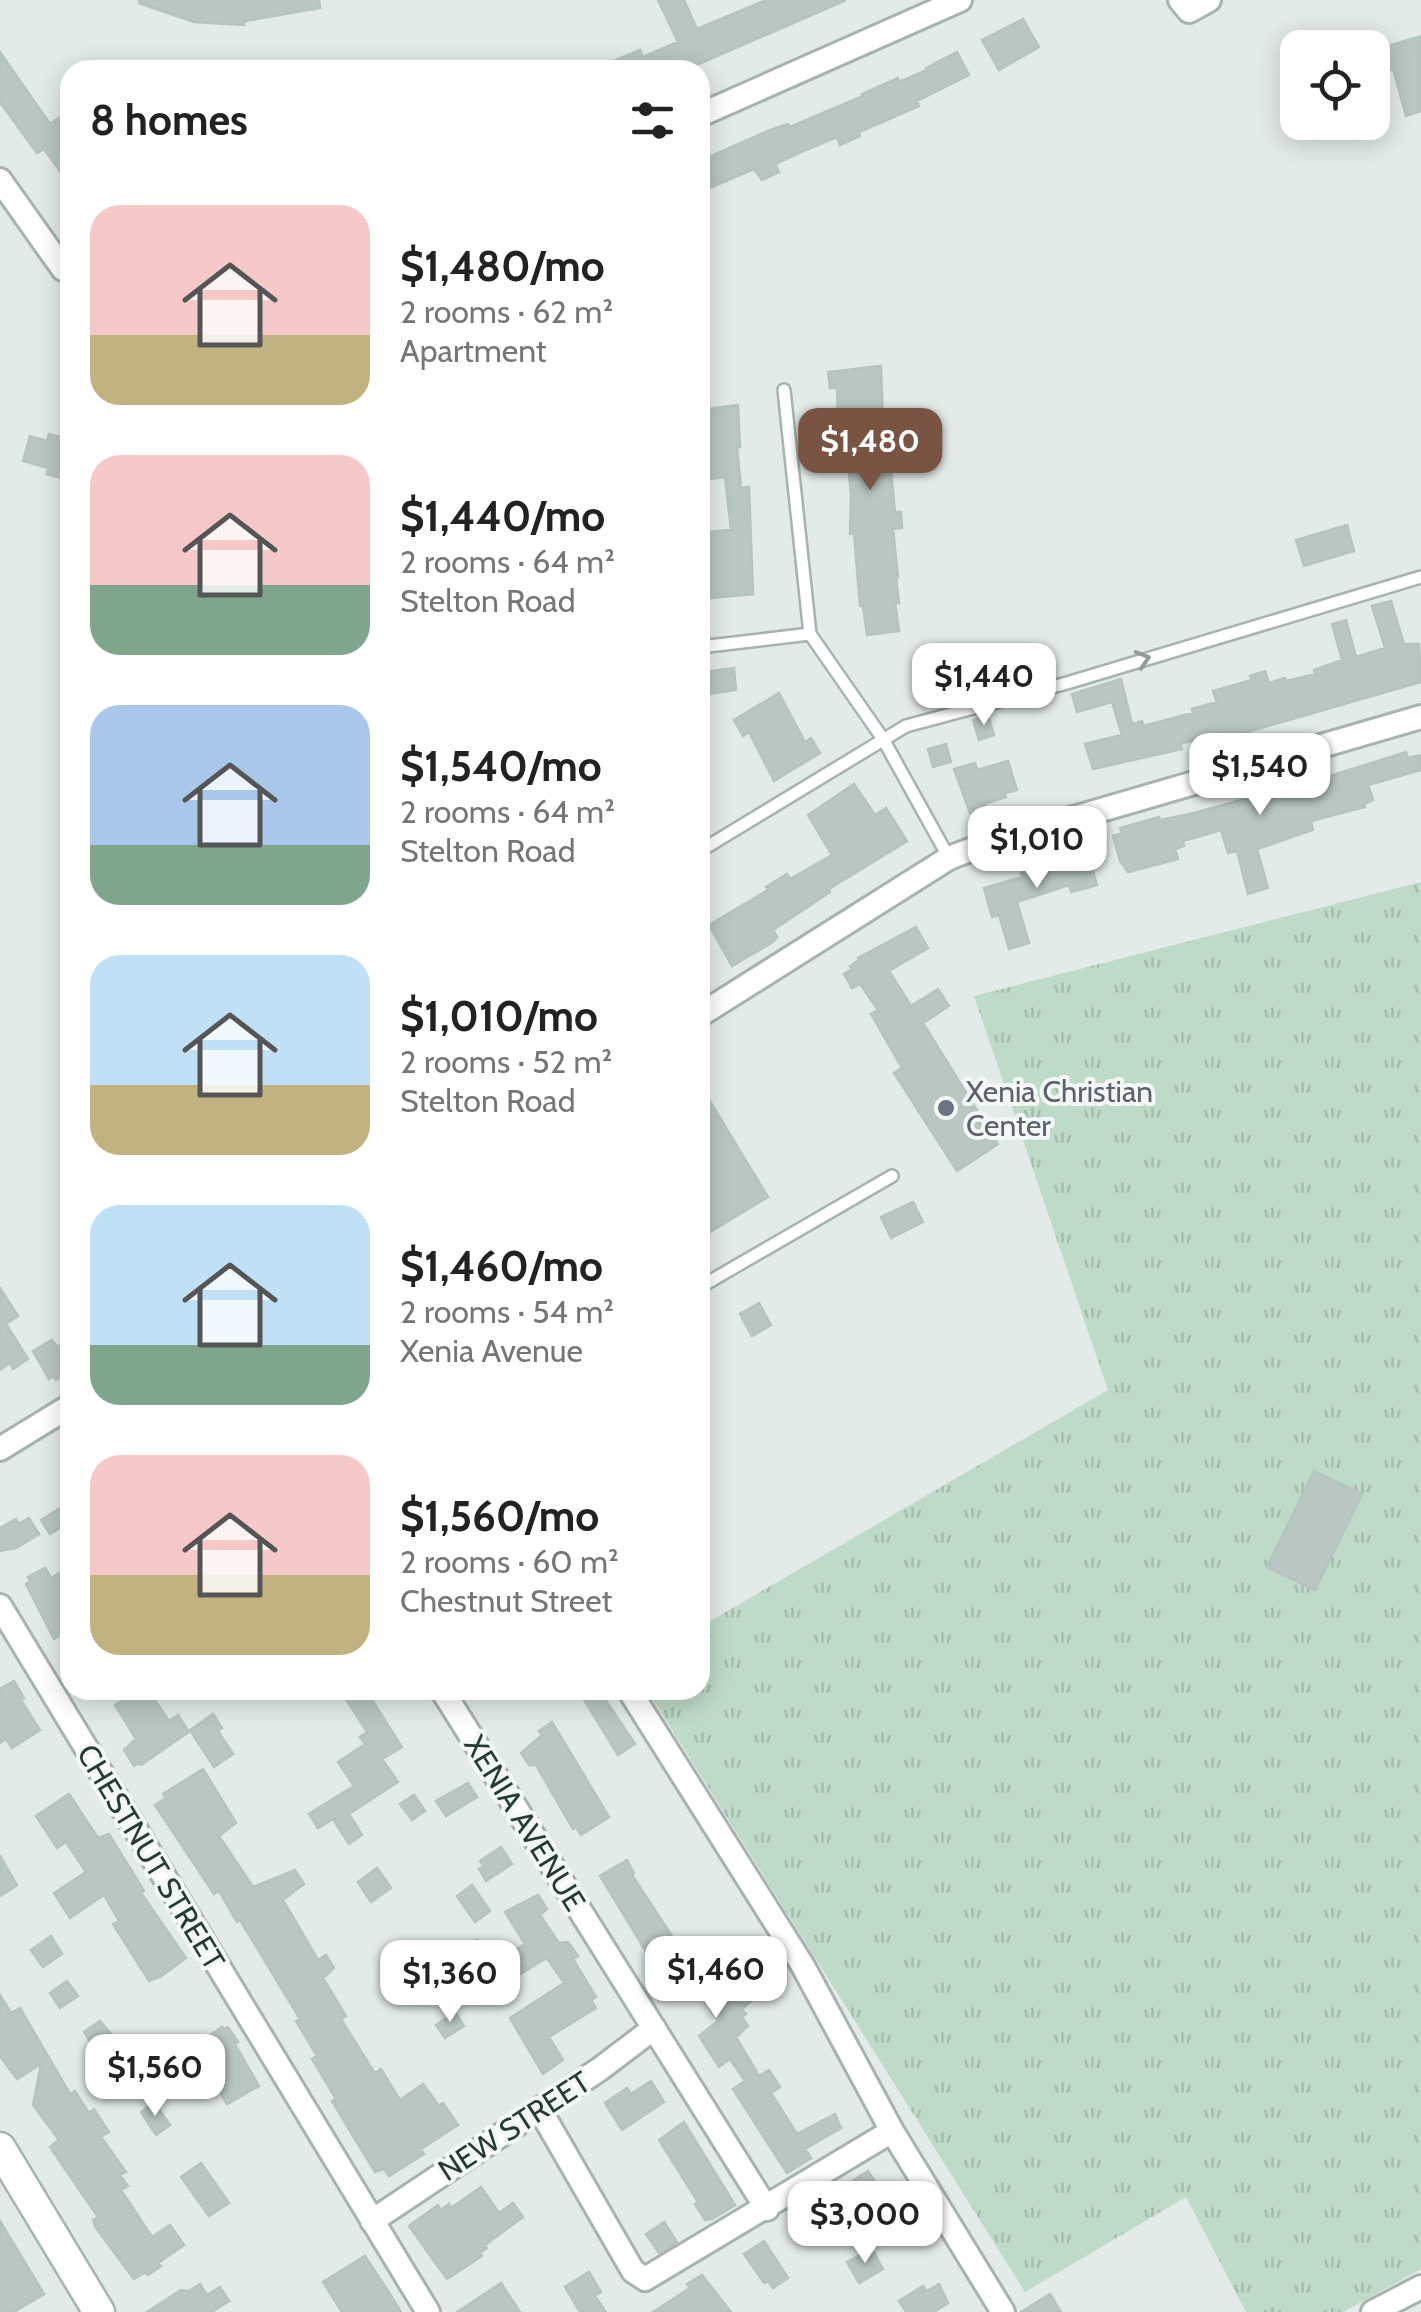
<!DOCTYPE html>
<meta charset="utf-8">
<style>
:root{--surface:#fff;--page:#f2f2f2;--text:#222;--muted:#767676;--accent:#7a5442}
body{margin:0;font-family:Cabin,sans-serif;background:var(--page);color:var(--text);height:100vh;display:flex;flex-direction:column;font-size:38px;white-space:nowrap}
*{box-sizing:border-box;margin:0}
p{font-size:32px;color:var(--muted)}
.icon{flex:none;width:55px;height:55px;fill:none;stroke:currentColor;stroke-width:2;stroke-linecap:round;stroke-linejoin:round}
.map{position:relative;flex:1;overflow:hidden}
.panel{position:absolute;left:60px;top:60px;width:650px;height:1640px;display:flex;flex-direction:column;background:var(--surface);border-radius:30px;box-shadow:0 5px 25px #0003}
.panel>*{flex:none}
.tools{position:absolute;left:1280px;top:30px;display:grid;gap:20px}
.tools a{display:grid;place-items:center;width:110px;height:110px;border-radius:20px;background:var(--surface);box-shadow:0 5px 25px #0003;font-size:50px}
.price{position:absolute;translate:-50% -85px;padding:0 22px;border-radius:20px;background:#fff;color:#222;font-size:32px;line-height:65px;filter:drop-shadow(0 2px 5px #0008)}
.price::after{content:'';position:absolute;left:50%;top:60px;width:30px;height:22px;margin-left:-15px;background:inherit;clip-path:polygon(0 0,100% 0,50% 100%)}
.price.selected{background:var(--accent);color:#fff}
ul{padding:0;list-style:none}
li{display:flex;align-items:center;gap:30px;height:250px;padding:0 30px}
li span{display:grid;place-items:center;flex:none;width:280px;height:200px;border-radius:30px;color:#555}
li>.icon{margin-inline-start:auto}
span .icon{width:120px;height:120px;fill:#fffc;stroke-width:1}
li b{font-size:42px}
h2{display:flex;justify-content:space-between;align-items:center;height:120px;padding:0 30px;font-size:42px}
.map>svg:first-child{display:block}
.grass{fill:url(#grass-tufts)}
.building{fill:#b9c6c2;stroke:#b6c4c0;stroke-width:2.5}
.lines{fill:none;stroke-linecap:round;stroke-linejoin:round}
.service-casing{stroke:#a6b3af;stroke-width:16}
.minor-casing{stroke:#a6b3af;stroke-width:28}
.secondary-casing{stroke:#a2b6b1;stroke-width:35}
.service{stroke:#fff;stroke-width:11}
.minor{stroke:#fff;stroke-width:22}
.secondary{stroke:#fff;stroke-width:30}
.oneway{stroke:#929d9b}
.worship-dot{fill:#6b7280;stroke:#f3f8f6;stroke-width:4}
.labels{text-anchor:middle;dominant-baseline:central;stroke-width:8;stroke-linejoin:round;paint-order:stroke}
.worship-label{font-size:30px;fill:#5b616d;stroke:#f3f8f6;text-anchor:start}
.street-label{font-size:30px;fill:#243b37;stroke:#f3f8f6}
</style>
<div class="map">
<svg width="1421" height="2312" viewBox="0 0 1421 2312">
<defs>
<pattern id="grass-tufts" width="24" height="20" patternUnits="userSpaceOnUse" patternTransform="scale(2.5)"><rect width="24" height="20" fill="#bedac8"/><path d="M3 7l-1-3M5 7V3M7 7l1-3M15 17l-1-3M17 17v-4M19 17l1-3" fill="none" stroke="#a3bcac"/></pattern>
</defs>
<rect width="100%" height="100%" fill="#e3ebe8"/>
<path class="grass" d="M 1421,882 L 1421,2269 L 1343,2312 L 1246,2312 L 1186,2197 L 1025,2292 L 647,1690 L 700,1690 L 700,1627 L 1108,1390 L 974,996 Z"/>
<path class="building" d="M 139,0 L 319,0 L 320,8 L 245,21 L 244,25 L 194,22 L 139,3 Z
M 658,0 L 684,0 L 697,29 L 766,0 L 846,0 L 685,70 L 592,70 L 640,50 L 643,57 L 678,42 Z
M 1023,19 L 1039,47 L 999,70 L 982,40 Z
M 1421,36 L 1421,111 L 1406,116 L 1393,69 L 1372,75 L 1372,51 Z
M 0,52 L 50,124 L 63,115 L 70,125 L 70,185 L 44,149 L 37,153 L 0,102 Z
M 957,52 L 969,75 L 917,101 L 919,106 L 859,132 L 860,136 L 840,145 L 837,137 L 801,152 L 775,164 L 779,172 L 762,180 L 754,169 L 700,192 L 700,161 L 770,130 L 788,124 L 790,127 L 863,96 L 862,94 L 898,78 L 899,82 L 927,70 L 926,68 Z
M 881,366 L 883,422 L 890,422 L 892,438 L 888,439 L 895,512 L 901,512 L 902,528 L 893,529 L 898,577 L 896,577 L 899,603 L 895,603 L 899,631 L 867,635 L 863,606 L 860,606 L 854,533 L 850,534 L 851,494 L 846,443 L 839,444 L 837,388 L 830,388 L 828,372 Z
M 738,405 L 740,447 L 737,447 L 741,488 L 749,487 L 753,594 L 711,598 L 708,532 L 731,530 L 725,477 L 700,480 L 700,410 Z
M 49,434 L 70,440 L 70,474 L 63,472 L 61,478 L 47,474 L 48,468 L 23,461 L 30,436 L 47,441 Z
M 1347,525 L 1354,551 L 1304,566 L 1296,540 Z
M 1391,601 L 1404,644 L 1419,644 L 1421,682 L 1237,735 L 1230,736 L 1228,731 L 1180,744 L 1182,749 L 1093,769 L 1085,744 L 1122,735 L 1112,702 L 1077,712 L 1072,694 L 1121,679 L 1132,724 L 1142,721 L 1143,726 L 1193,713 L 1192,709 L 1217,702 L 1213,691 L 1252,680 L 1250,676 L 1265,671 L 1269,683 L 1285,678 L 1286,681 L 1315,674 L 1314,670 L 1342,660 L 1332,624 L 1346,620 L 1356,657 L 1385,648 L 1372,606 Z
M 734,668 L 736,690 L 708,694 L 705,672 Z
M 779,693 L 805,742 L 811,738 L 820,753 L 774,781 L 749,732 L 743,736 L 734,720 Z
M 988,715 L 994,735 L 979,740 L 973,720 Z
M 946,744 L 951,762 L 933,767 L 928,749 Z
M 1406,752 L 1408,758 L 1421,755 L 1421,770 L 1368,785 L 1373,800 L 1364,804 L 1365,807 L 1311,821 L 1313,830 L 1257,849 L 1268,888 L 1248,894 L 1237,851 L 1228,853 L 1221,830 L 1183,841 L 1184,846 L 1175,849 L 1178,859 L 1128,872 L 1120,861 L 1113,836 L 1122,833 L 1120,828 L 1159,817 L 1160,820 L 1194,813 L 1248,798 L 1247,794 L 1283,783 L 1307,777 L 1308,780 L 1324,778 Z
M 1008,761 L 1017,790 L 1005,793 L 1006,797 L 984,804 L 985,808 L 970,813 L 954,769 L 975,763 L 977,770 Z
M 854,784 L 875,815 L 886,808 L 907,841 L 829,889 L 830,892 L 773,930 L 777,937 L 773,942 L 732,966 L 709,925 L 768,890 L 766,887 L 787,874 L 790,879 L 832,855 L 808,815 Z
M 1087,849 L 1097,885 L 1071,892 L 1069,885 L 1017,902 L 1029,943 L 1009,949 L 999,915 L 992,917 L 984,888 L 1022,877 L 1021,873 Z
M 916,927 L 928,948 L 889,971 L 911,1006 L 938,989 L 949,1006 L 923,1023 L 998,1144 L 957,1171 L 894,1073 L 902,1068 L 871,1014 L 878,1010 L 860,984 L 852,988 L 844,974 L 852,969 L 850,966 L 859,960 L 858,958 Z
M 700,1085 L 768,1197 L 700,1238 Z
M 913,1202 L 923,1222 L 891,1238 L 881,1217 Z
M 0,1288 L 18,1316 L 6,1324 L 28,1359 L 13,1369 L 10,1363 L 0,1370 Z
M 759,1303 L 771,1325 L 752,1336 L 740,1314 Z
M 52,1340 L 57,1347 L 61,1345 L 70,1359 L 70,1372 L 56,1380 L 54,1376 L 49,1379 L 33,1351 Z
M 1314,1471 L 1362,1494 L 1315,1590 L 1267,1567 Z
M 70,1502 L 70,1522 L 50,1534 L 41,1520 Z
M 29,1518 L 39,1534 L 16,1548 L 0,1551 L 0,1528 L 16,1519 L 19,1524 Z
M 70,1567 L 70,1629 L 54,1639 L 26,1584 L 30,1581 L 28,1577 L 45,1568 L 51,1578 Z
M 14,1681 L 24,1698 L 21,1700 L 40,1730 L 12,1748 L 6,1739 L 0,1743 L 0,1689 Z
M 139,1690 L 148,1690 L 169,1721 L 178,1715 L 189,1732 L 141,1765 L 139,1763 L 134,1766 L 124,1750 L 136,1739 L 115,1705 Z
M 340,1690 L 387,1690 L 372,1700 L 402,1747 L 382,1759 L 398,1782 L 349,1814 L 362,1835 L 349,1844 L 333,1819 L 318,1828 L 309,1814 L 354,1786 L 338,1762 L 365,1744 L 360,1737 L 367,1732 Z
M 578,1690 L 599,1690 L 635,1744 L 618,1755 Z
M 213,1714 L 222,1728 L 218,1731 L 233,1754 L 214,1767 L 190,1730 Z
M 552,1722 L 609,1817 L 581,1835 L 576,1827 L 573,1829 L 536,1765 L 529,1765 L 521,1753 L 542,1735 L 539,1731 Z
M 203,1769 L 236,1823 L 219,1836 L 253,1887 L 295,1870 L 304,1884 L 283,1900 L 318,1960 L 326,1955 L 334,1968 L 323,1978 L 346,2016 L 341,2019 L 372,2069 L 375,2073 L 381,2069 L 400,2100 L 423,2084 L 439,2106 L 443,2103 L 458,2125 L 421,2149 L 424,2154 L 389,2176 L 384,2169 L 375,2172 L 350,2131 L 332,2101 L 336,2099 L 312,2059 L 317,2056 L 296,2021 L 300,2019 L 240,1920 L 237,1922 L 219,1891 L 214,1894 L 155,1805 L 166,1798 L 163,1794 Z
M 468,1783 L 477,1797 L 446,1816 L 436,1801 Z
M 69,1794 L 98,1838 L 109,1834 L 144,1891 L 141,1893 L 186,1958 L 160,1977 L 149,1981 L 113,1924 L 119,1921 L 104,1895 L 70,1918 L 54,1893 L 86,1872 L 66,1842 L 57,1848 L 36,1816 Z
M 414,1795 L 425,1811 L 412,1820 L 400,1804 Z
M 501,1847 L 512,1864 L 486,1881 L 479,1869 L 484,1866 L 480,1861 Z
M 0,1856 L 17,1885 L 0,1896 Z
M 627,1860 L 634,1873 L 632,1875 L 685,1956 L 695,1951 L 721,1995 L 741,1984 L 751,2001 L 742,2009 L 746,2014 L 742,2017 L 748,2026 L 736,2037 L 759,2076 L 769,2070 L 780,2087 L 771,2093 L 797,2134 L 835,2114 L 841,2128 L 805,2149 L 811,2158 L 787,2173 L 733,2089 L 745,2081 L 730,2059 L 719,2067 L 699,2036 L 718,2021 L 696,1987 L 687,1992 L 685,1989 L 679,1993 L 675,1986 L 669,1989 L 600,1876 Z
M 377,1868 L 391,1888 L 371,1902 L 358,1882 Z
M 472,1885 L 490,1911 L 475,1922 L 457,1896 Z
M 538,1895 L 547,1909 L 540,1915 L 559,1943 L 568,1942 L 578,1956 L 573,1959 L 596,1997 L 591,2000 L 596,2008 L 549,2037 L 563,2060 L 543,2074 L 510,2018 L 564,1983 L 547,1958 L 517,1976 L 505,1956 L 525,1944 L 505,1912 Z
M 51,1936 L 62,1954 L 43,1967 L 31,1950 Z
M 477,1940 L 489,1957 L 467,1971 L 456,1954 Z
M 67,1981 L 78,1996 L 60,2008 L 50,1993 Z
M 0,1995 L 11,2013 L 20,2008 L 70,2094 L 75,2091 L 89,2113 L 94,2109 L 109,2132 L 101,2137 L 126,2172 L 120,2175 L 128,2186 L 121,2190 L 152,2237 L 170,2225 L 184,2245 L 158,2263 L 161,2266 L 148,2275 L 145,2272 L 134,2279 L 96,2228 L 93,2220 L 98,2217 L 50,2147 L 59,2140 L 33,2105 L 41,2064 L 17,2079 L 0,2056 Z
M 455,2012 L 464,2026 L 445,2038 L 436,2025 Z
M 100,2021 L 130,2057 L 102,2076 L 91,2060 L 99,2054 L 84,2032 Z
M 222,2027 L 224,2029 L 228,2027 L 238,2042 L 235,2044 L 259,2086 L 227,2104 L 210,2076 L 193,2086 L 176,2060 Z
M 651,2081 L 664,2102 L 622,2130 L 605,2103 L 627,2088 L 631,2094 Z
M 154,2102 L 170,2125 L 156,2135 L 141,2112 Z
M 684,2122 L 735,2205 L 712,2219 L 705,2220 L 695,2204 L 698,2202 L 659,2140 Z
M 201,2163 L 229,2203 L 209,2216 L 181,2177 Z
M 868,2171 L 904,2225 L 866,2249 L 853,2227 L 865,2220 L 847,2193 L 853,2188 L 849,2183 Z
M 481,2187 L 499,2213 L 513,2203 L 523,2217 L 485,2245 L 487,2248 L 480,2253 L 482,2256 L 447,2279 L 409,2226 L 438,2205 L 441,2210 L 449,2204 L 451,2208 Z
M 0,2221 L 44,2294 L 14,2312 L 0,2312 Z
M 664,2222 L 677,2242 L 659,2253 L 646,2234 Z
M 764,2241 L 788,2278 L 773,2288 L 768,2281 L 764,2283 L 744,2254 Z
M 872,2249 L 883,2269 L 859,2283 L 847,2262 Z
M 365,2256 L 388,2291 L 401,2312 L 342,2312 L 323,2282 Z
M 589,2272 L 601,2292 L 595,2296 L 606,2312 L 580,2312 L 565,2287 Z
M 702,2275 L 731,2312 L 653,2312 L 690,2288 L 687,2284 Z
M 501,2283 L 520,2312 L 457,2312 Z
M 200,2284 L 207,2295 L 220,2287 L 229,2301 L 212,2312 L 147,2312 L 181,2290 L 189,2291 Z
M 939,2284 L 948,2303 L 934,2312 L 906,2312 L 899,2301 L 923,2286 L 927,2291 Z
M 1050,2294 L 1061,2312 L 1021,2312 Z"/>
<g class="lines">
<g class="service-casing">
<path id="service" d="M 784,390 L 810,634
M 700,647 L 810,634 L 883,739 L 949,858
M 700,851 L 906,726 L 1067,683 L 1421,577
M 700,1287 L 892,1176"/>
</g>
<g class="minor-casing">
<path id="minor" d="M 1180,0 L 1189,11 L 1209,0
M 700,115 L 960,0
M 0,180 L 63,269
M 700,1015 L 949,858 L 991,842 L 1421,717
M 0,1449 L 70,1406
M 0,1606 L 428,2312
M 442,1690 L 767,2209
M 629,1690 L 803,1966 L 892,2131 L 1003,2312
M 540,2110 L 633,2271 L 645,2279 L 892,2131
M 372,2221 L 600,2069 L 654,2028
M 1373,2312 L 1421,2287"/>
</g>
<g class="secondary-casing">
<path id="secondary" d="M 0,2148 L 99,2312"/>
</g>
<use href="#service" class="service"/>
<use href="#minor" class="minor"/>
<use href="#secondary" class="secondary"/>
</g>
<defs><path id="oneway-chevron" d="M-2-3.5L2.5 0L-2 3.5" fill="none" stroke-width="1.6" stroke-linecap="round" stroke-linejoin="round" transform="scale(2.5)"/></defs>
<use class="oneway" href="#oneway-chevron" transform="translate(1143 659) rotate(-17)"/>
<circle class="worship-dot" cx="946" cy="1108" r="10"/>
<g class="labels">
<g class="worship-label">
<text x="966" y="1091">Xenia Christian<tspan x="966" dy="34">Center</tspan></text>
</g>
<g class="street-label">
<text transform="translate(525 1823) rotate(58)">XENIA AVENUE</text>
<text transform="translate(151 1857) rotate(59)">CHESTNUT STREET</text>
<text transform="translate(514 2126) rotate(-33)">NEW STREET</text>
</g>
</g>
</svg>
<div class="tools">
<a><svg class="icon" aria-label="locate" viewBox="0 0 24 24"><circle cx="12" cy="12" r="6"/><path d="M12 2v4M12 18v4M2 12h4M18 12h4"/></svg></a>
</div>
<b class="price selected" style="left:870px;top:493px">$1,480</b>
<b class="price" style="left:984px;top:728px">$1,440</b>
<b class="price" style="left:1260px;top:818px">$1,540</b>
<b class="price" style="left:1037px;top:891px">$1,010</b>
<b class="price" style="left:716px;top:2021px">$1,460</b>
<b class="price" style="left:450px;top:2025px">$1,360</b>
<b class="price" style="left:155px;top:2119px">$1,560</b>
<b class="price" style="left:865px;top:2266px">$3,000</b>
<section class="panel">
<h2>8 homes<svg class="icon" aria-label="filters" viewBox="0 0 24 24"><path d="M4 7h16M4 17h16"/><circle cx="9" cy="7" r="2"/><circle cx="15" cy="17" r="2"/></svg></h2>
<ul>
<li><span style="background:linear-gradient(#f6c9c9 65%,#c2b280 0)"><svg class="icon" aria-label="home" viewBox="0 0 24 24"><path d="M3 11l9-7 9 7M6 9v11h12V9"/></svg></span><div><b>$1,480/mo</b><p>2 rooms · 62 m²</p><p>Apartment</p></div></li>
<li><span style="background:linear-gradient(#f6c9c9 65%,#7fa58c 0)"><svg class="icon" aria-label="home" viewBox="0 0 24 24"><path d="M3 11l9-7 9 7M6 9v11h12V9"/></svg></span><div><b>$1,440/mo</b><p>2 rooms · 64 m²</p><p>Stelton Road</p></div></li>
<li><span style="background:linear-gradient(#a9c7e8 70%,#7fa58c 0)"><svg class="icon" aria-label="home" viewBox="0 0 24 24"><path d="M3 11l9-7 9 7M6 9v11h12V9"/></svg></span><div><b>$1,540/mo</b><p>2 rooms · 64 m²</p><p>Stelton Road</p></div></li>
<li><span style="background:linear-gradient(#bfe0f5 65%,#c2b280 0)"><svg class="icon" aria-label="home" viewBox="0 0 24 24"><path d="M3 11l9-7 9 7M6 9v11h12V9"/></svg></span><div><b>$1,010/mo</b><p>2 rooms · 52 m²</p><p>Stelton Road</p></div></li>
<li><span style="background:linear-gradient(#bfe0f5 70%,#7fa58c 0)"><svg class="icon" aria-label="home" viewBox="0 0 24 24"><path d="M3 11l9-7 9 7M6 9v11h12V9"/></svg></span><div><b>$1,460/mo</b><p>2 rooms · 54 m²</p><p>Xenia Avenue</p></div></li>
<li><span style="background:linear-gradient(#f6c9c9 60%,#c2b280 0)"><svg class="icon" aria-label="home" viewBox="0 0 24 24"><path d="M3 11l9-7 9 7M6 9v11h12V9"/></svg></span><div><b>$1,560/mo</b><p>2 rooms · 60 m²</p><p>Chestnut Street</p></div></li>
</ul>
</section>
</div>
